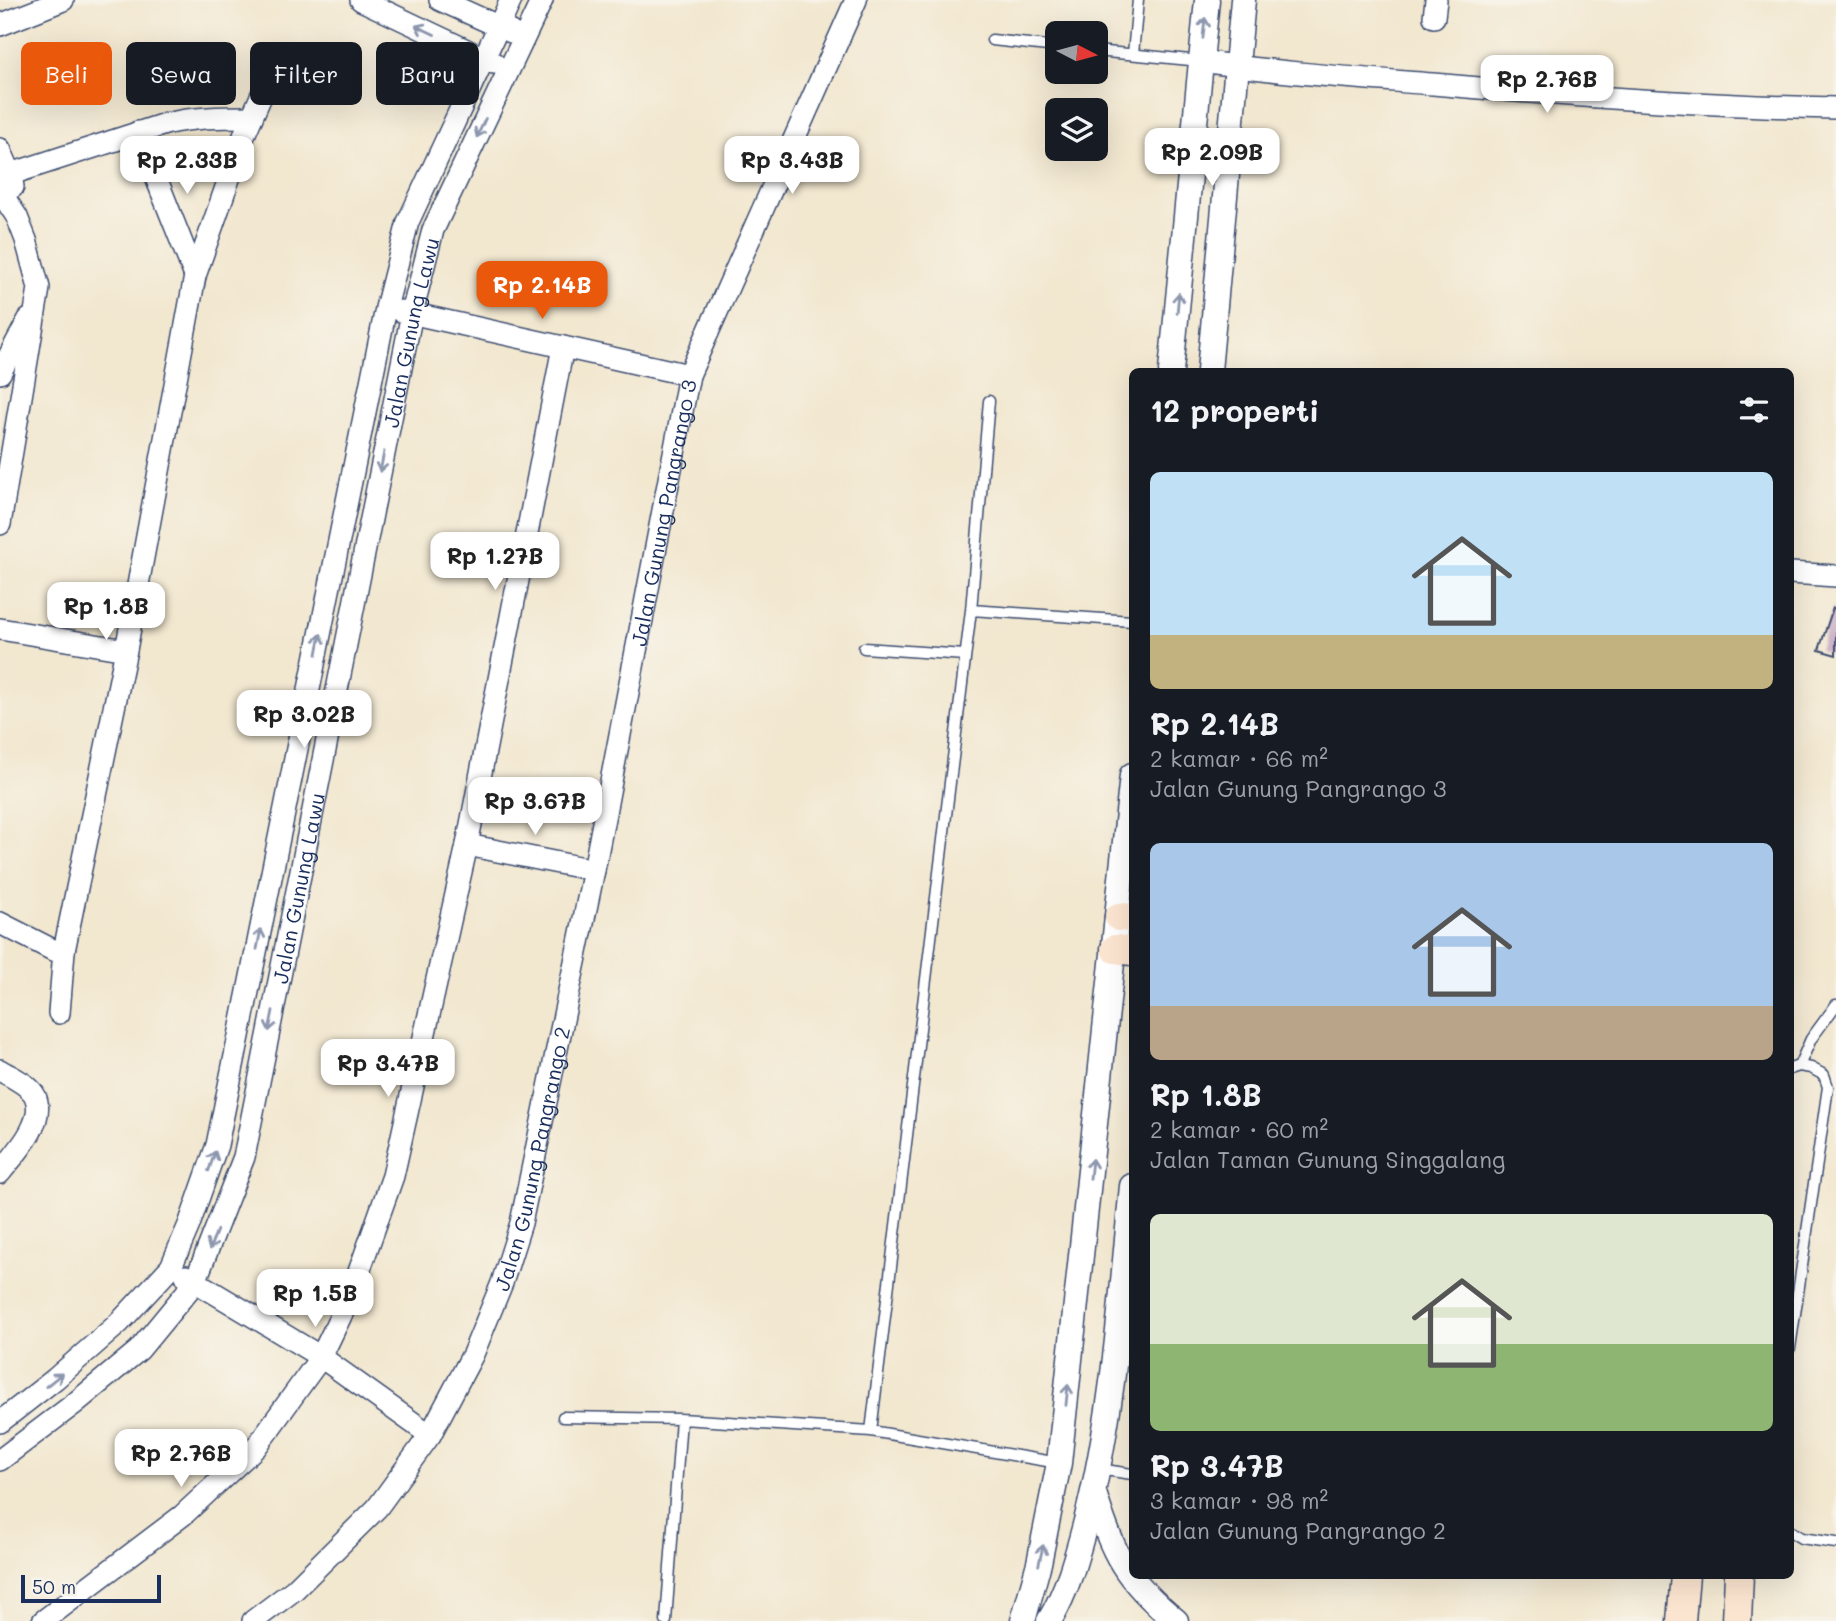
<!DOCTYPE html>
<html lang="id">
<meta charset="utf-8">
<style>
:root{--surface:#171b24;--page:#20242c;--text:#f1f3f6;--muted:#9ea1a6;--accent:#ea580c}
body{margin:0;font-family:Mali,sans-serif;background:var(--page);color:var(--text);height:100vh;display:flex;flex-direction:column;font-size:26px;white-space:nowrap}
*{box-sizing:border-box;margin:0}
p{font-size:23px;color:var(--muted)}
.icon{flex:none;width:38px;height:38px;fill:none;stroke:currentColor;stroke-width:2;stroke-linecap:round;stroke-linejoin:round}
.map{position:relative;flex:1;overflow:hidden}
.details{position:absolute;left:1129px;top:368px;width:665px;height:1211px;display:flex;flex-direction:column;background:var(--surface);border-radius:10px;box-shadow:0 7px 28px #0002}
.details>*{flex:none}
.top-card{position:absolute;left:21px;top:42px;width:665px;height:63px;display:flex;gap:14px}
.needle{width:46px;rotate:96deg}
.fabs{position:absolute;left:1045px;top:21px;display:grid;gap:14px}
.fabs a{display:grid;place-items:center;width:63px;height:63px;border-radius:10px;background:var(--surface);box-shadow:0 7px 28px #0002;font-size:35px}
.scale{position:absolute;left:21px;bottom:18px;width:140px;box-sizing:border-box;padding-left:7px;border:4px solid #1b2f5e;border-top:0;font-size:19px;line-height:24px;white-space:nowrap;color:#1b2f5e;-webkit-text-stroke:5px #f7f3e8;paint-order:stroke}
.price{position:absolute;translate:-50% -60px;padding:0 16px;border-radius:14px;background:#fff;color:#222;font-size:23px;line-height:46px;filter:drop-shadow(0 2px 4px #0008)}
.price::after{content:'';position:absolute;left:50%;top:42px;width:21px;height:16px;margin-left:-10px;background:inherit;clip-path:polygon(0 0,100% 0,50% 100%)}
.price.selected{background:var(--accent);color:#fff}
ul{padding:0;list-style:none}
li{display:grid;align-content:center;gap:14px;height:371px;padding:0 21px}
li span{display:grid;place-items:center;height:217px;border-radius:10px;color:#555}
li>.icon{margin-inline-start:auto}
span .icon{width:126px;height:126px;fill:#fffc;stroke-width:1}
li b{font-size:30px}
h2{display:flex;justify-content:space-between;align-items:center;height:84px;padding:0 21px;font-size:30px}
.pill{padding:0 24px;border-radius:10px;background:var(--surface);box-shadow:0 7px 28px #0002;font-size:24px;line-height:63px}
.pill.selected{background:var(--accent);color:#fff}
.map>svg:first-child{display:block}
.building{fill:#bd98ba}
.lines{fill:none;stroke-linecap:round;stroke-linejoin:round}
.service-casing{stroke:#3b4b6f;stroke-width:13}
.minor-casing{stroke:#3b4b6f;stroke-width:24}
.tertiary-casing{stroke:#3b4b6f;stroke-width:27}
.secondary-casing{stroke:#3b4b6f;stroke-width:31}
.service{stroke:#fff;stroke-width:10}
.minor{stroke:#fff;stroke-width:21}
.tertiary{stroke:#fff;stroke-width:24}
.secondary{stroke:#fce5d0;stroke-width:28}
.oneway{stroke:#8d97ae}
.labels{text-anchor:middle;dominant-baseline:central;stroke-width:5;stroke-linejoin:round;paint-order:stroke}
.street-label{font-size:21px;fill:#1b2f5e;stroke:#f7f3e8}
</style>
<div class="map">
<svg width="1836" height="1621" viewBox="0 0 1836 1621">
<rect width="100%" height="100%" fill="#f7f3e8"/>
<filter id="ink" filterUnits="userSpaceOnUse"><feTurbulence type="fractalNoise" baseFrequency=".0143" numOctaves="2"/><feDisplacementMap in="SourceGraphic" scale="14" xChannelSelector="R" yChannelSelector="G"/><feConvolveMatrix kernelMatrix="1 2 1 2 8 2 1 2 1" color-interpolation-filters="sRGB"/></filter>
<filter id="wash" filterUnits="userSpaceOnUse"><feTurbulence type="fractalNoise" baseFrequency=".00686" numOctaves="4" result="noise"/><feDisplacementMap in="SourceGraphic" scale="28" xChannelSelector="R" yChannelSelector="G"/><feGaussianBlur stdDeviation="1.57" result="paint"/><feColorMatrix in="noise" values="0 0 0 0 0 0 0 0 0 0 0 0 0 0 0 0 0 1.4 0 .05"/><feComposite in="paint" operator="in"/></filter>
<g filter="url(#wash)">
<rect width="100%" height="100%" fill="#f2e7cf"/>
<g id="blocks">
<path class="building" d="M 1833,608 L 1836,608 L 1836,655 L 1819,650 Z"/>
</g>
</g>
<g filter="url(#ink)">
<use href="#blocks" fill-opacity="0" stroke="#3b4b6f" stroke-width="2"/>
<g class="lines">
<g class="service-casing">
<path id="service" d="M 992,40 L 1057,47
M 1096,51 L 1201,61
M 1133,54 L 1138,0
M 989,401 L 971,610 L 871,1431 L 1059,1463
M 971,610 L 1132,621
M 864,648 L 965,655
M 1790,1069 L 1799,1066 L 1811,1039 L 1836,1005
M 1790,1348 L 1828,1087 L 1824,1075 L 1811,1068 L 1799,1066
M 563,1417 L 681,1419 L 871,1431
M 1098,1469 L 1132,1474
M 1790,1531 L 1801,1538 L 1836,1543
M 666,1621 L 681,1419"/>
</g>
<g class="minor-casing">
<g id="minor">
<path d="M 361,0 L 494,63"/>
<path d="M 440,0 L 511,32"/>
<path d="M 1434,17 L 1436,0"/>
<path d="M 0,25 L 63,0"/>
<path d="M 1201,61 C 1278,73 1356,78 1433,84 C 1568,96 1701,106 1836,108"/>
<path d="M 138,132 L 195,276"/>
<path d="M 0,149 L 11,174 L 13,187"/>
<path d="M 0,180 L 11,174 L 165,124 C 194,117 222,117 252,117"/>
<path d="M 0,191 L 17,217 L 26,240 L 39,288 L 0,524"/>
<path d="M 401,311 L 689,375"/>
<path d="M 0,373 L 29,319"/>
<path d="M 1790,573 L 1836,576"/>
<path d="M 0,629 L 126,650"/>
<path d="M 467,845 L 594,870"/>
<path d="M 0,923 L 53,950 L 64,951"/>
<path d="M 59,1013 L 64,951 L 126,650 L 195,276 L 245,133 L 272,71"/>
<path d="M 0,1070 C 11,1077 29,1084 35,1096 C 47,1122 14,1155 0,1173"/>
<path d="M 186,1276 L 321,1357 L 430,1435"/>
<path d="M 0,1422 L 55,1379 L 119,1323 L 171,1267 L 189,1225 L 217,1145 L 386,308 L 408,222 L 511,0"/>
<path id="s1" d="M 0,1460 L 74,1404 L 139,1350 L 195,1282 L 244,1157 L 412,313 L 433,230 L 542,0"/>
<path d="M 43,1621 L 183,1515 L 256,1447 L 321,1357 L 350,1297 L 393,1176 L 467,845 L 563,347"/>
<path id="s2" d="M 253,1621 L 294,1590 L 377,1508 L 430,1435 L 473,1354 L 502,1283 L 521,1223 L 594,870 L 689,375 L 856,0"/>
</g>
</g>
<g class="tertiary-casing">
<path id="tertiary" d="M 1171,371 L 1207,0
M 1209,371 L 1243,0
M 1094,1493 C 1113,1555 1125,1579 1176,1621
M 1023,1621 L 1039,1563 L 1059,1463 L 1132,775
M 1049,1621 C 1068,1590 1077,1555 1086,1521 C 1114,1412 1121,1298 1132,1186"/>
</g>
<g class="secondary-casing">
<path id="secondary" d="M 1119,917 L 1132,918
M 1115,949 L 1132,951
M 1681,1621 L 1685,1575
M 1737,1621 L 1739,1575"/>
</g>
<use href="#service" class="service"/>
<use href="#minor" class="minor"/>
<use href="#tertiary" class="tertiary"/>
<use href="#secondary" class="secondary"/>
</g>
<defs><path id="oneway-shaft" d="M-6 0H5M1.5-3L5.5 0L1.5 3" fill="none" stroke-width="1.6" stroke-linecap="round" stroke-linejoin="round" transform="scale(1.75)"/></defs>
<g class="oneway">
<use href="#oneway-shaft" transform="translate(1204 28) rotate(-84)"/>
<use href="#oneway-shaft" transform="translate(425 30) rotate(-155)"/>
<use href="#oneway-shaft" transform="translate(481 128) rotate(115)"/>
<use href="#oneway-shaft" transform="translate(1178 303) rotate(-85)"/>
<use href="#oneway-shaft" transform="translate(382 462) rotate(101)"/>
<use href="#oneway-shaft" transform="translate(319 644) rotate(-79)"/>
<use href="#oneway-shaft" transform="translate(259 939) rotate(-79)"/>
<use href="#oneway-shaft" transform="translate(271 1021) rotate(101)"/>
<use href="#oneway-shaft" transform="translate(212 1161) rotate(-71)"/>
<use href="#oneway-shaft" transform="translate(1091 1169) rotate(-84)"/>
<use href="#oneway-shaft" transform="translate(213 1240) rotate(112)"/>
<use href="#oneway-shaft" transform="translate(54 1380) rotate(-39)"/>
<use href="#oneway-shaft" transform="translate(1067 1395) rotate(-84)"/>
<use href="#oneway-shaft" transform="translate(1041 1555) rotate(-77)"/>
</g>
</g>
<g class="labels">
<g class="street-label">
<text stroke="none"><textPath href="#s1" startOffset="1241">Jalan Gunung Lawu</textPath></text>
<text stroke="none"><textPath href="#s2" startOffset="1214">Jalan Gunung Pangrango 3</textPath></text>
<text stroke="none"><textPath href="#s1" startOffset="674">Jalan Gunung Lawu</textPath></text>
<text stroke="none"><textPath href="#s2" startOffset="555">Jalan Gunung Pangrango 2</textPath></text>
</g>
</g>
</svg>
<div class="fabs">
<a><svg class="needle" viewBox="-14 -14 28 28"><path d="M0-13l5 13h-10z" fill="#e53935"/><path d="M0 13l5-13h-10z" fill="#9ea1a6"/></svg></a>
<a><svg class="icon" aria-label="layers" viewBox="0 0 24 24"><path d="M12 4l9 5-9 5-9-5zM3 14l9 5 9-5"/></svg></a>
</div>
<div class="scale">50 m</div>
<b class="price" style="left:1547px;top:115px">Rp 2.76B</b>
<b class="price" style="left:1212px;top:188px">Rp 2.09B</b>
<b class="price" style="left:187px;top:196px">Rp 2.33B</b>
<b class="price" style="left:792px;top:196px">Rp 3.43B</b>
<b class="price selected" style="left:542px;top:321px">Rp 2.14B</b>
<b class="price" style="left:495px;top:592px">Rp 1.27B</b>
<b class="price" style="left:106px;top:642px">Rp 1.8B</b>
<b class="price" style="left:304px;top:750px">Rp 3.02B</b>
<b class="price" style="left:535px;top:837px">Rp 3.67B</b>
<b class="price" style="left:388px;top:1099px">Rp 3.47B</b>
<b class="price" style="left:315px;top:1329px">Rp 1.5B</b>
<b class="price" style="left:181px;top:1489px">Rp 2.76B</b>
<div class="top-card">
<a class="pill selected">Beli</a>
<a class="pill">Sewa</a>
<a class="pill">Filter</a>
<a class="pill">Baru</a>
</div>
<section class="details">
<h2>12 properti<svg class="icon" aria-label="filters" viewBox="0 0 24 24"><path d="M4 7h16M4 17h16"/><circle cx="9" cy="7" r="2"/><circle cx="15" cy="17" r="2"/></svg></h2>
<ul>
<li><span style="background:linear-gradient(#bfe0f5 75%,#c2b280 0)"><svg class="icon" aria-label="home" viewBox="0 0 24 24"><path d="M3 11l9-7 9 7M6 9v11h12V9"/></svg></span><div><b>Rp 2.14B</b><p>2 kamar · 66 m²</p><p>Jalan Gunung Pangrango 3</p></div></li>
<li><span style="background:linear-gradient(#a9c7e8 75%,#b9a48a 0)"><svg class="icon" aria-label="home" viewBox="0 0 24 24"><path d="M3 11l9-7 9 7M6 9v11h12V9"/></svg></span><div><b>Rp 1.8B</b><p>2 kamar · 60 m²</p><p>Jalan Taman Gunung Singgalang</p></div></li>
<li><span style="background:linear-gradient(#dfe7d0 60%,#8fb573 0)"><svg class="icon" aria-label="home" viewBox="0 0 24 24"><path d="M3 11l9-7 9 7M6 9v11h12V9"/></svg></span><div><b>Rp 3.47B</b><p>3 kamar · 98 m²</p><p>Jalan Gunung Pangrango 2</p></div></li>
</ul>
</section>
</div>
